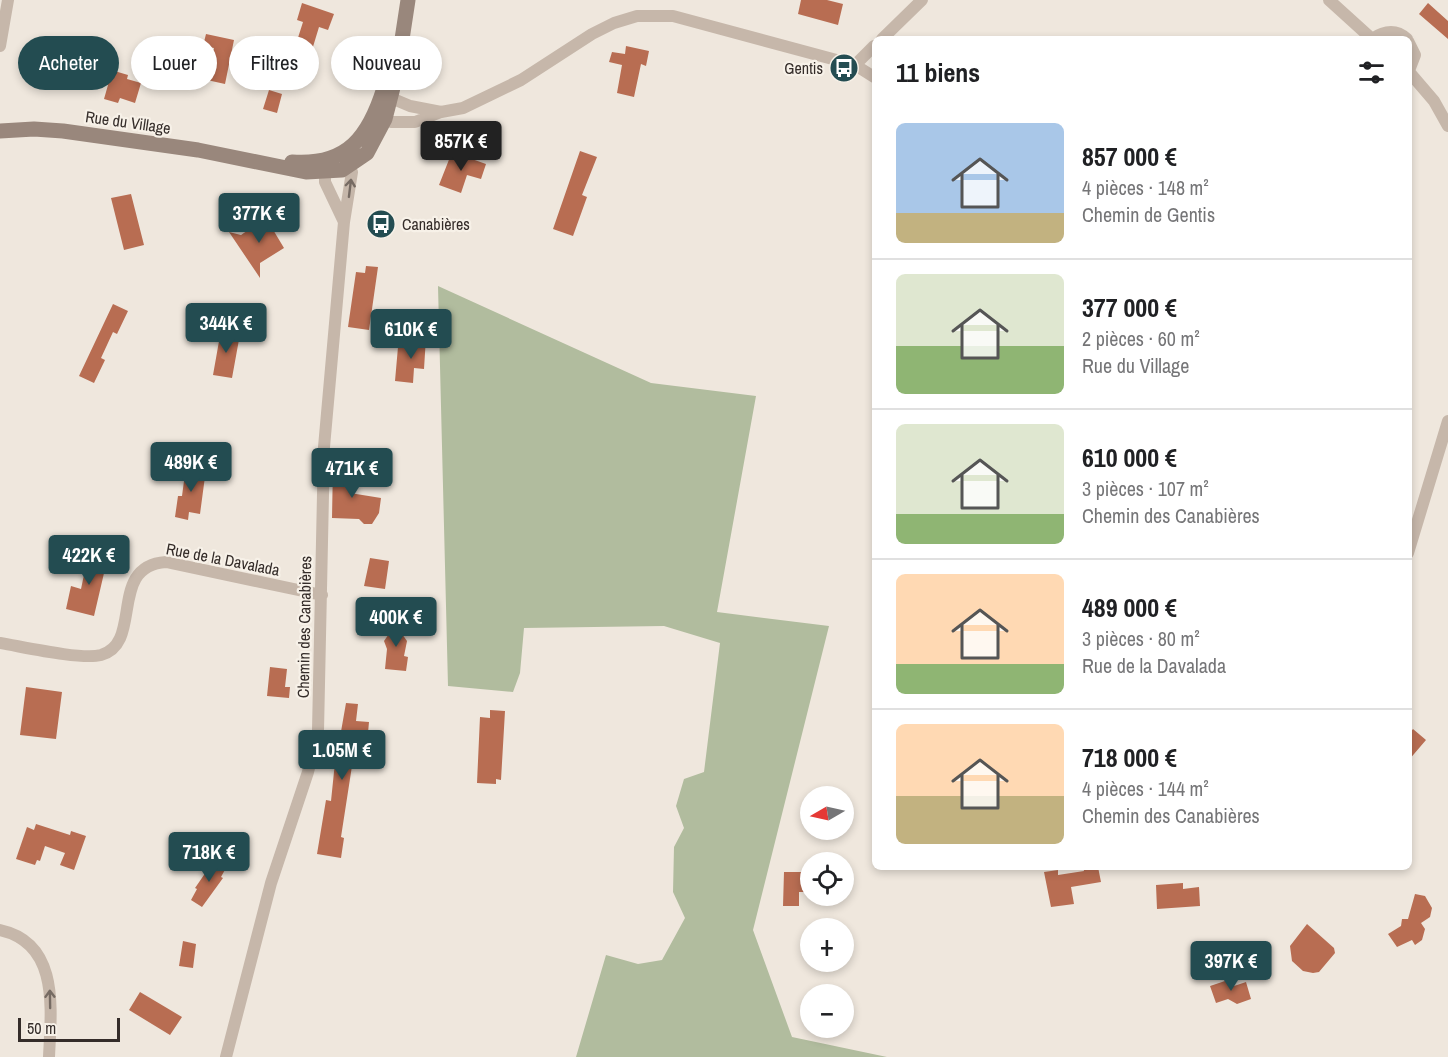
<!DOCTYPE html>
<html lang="fr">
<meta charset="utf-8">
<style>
:root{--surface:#fff;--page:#f2f2f2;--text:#202124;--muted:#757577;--line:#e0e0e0;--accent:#234c51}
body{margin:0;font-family:"Archivo Narrow",sans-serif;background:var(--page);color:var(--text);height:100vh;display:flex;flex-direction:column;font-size:22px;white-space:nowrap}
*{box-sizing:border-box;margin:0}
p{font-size:20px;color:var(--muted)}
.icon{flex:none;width:33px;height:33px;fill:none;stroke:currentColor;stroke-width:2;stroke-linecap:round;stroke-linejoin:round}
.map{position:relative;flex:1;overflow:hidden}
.side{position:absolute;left:872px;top:36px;width:540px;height:834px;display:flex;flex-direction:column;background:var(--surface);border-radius:9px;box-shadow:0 3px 9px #0003}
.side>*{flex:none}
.banner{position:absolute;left:18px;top:36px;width:570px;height:54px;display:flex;gap:12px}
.needle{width:39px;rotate:261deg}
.fabs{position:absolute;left:800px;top:786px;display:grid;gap:12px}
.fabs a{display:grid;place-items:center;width:54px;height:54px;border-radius:50%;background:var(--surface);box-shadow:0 3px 9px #0003;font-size:30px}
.scale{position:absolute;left:18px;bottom:15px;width:102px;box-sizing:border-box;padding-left:6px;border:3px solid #342c29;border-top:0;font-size:16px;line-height:21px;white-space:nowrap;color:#342c29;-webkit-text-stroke:4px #f7f1e8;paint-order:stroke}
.price{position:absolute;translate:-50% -51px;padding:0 14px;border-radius:6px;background:var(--accent);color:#fff;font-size:20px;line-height:39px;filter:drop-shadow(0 2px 3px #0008)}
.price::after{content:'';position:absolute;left:50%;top:36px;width:18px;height:14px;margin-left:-9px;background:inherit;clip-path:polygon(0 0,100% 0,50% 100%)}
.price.current{background:#222;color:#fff}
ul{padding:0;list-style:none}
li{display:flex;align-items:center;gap:18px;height:150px;padding:0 24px}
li+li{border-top:2px solid var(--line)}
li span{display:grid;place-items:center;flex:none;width:168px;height:120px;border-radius:9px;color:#555}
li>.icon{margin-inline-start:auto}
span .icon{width:72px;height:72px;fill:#fffc;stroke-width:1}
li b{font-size:26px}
h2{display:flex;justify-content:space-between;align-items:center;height:72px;padding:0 24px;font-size:26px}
.tag{padding:0 21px;border-radius:27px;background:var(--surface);box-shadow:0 3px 9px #0003;font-size:21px;line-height:54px}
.tag.current{background:var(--accent);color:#fff}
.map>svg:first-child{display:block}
.green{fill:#b1bc9e}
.building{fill:#b86d52}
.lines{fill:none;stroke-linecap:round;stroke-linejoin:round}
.street{stroke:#c6b7aa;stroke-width:12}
.secondary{stroke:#99877c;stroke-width:15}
.oneway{stroke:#766b63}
.labels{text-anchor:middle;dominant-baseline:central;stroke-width:4.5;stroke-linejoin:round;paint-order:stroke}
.poi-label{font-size:16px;fill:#342c29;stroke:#f7f1e8;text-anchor:end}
.street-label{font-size:16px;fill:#342c29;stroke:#f7f1e8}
</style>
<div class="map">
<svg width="1448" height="1057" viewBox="0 0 1448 1057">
<rect width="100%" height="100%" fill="#efe7dd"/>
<path class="green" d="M 438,286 L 651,383 L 756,396 L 717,612 L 829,626 L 753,930 L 792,1037 L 887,1057 L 576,1057 L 606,955 L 638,964 L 662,960 L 685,918 L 673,892 L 674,847 L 684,828 L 676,806 L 684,779 L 704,772 L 720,643 L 664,626 L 524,628 L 520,673 L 513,692 L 448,686 Z"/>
<path class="building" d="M 801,0 L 827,0 L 843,4 L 838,25 L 798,14 Z
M 302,3 L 334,14 L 328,30 L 319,27 L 312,50 L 296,44 L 303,22 L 297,20 Z
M 1428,3 L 1448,21 L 1448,39 L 1419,14 Z
M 206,34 L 234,40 L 225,84 L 207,80 L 214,48 L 203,46 Z
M 626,46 L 649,51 L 646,66 L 641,64 L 634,97 L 617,93 L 622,65 L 609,62 L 612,52 L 625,54 Z
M 101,67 L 128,75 L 127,79 L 141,83 L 135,103 L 120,98 L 118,103 L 104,99 L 108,85 L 97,82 Z
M 269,90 L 282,94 L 277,113 L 263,109 Z
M 580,151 L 597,157 L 582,195 L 587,197 L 573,236 L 553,229 Z
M 452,152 L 486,164 L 481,179 L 467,175 L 461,193 L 439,185 Z
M 131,194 L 144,245 L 124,250 L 111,198 Z
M 266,218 L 284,248 L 260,263 L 260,278 L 229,232 L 241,235 Z
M 366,266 L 378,267 L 369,330 L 348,327 L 356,272 L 365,273 Z
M 113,304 L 128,311 L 117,334 L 113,332 L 101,358 L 105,360 L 94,383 L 79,376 Z
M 221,330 L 240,334 L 232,378 L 213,375 Z
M 411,336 L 426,337 L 424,369 L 414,368 L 413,383 L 395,381 L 398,347 L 410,348 Z
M 333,465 L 351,465 L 350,493 L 381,498 L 379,513 L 372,524 L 364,524 L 359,519 L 332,518 Z
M 186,466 L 206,469 L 200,514 L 189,512 L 188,520 L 175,517 L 178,496 L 182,496 Z
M 89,551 L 108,556 L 94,616 L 66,609 L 71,586 L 81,589 Z
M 370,558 L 389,561 L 385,589 L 364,586 Z
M 392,619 L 404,620 L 402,634 L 407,641 L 404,656 L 408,657 L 406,671 L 385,669 L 387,649 L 384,641 L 391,631 Z
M 270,667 L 287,669 L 285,687 L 290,687 L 289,698 L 267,696 Z
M 26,687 L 62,692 L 56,739 L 20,735 Z
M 346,703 L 358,704 L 356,721 L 369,722 L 366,754 L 354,753 L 341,837 L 344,838 L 341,858 L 317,854 L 326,800 L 331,801 L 337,743 L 339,743 Z
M 490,710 L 505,711 L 501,780 L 496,779 L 496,784 L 477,783 L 480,717 L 490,718 Z
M 1413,729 L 1426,740 L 1408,761 L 1408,735 Z
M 36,824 L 70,835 L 71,831 L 86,836 L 74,870 L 60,865 L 65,853 L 45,846 L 40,861 L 37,860 L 35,865 L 16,859 L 27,827 L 34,830 Z
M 215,859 L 227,866 L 221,877 L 223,878 L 202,907 L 191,900 L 197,889 L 195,888 Z
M 1083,867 L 1098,867 L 1101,882 L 1071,887 L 1074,904 L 1051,907 L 1044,872 L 1058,870 L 1058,875 L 1084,871 Z
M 784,872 L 804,872 L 804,892 L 799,892 L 799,906 L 783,906 Z
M 1183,883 L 1183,889 L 1199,887 L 1200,906 L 1157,909 L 1156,885 Z
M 1415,894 L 1425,896 L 1432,908 L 1430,917 L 1421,923 L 1425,929 L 1422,940 L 1415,945 L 1412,940 L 1397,947 L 1388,934 L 1401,926 L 1402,919 L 1408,919 Z
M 1307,924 L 1334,948 L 1335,953 L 1319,972 L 1313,973 L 1303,971 L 1292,961 L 1290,946 Z
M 183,941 L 196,944 L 193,968 L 179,966 Z
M 1225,981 L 1234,986 L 1246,982 L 1251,999 L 1237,1004 L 1228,999 L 1216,1003 L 1210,986 Z
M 140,992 L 182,1017 L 170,1035 L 129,1010 Z"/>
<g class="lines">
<path class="street" d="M 1329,0 L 1372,39
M 882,39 L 922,0
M 1372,39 C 1384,31 1396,29 1407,39
M 1408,41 L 1415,55 L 1408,73
M 0,46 L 8,0
M 855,65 L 874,46
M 1410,73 L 1434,101 L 1448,126
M 441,112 L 410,106 L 391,98 L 379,105 L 385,119 L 391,122 L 415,122 L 441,112 L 463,108 L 521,80 L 592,34 L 614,23 L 637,16 L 673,16 L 855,65 L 874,77
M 325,165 L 325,182 L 344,222 L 352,172 L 344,160
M 1408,553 L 1448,421
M 0,643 C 24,647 81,660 101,655 C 144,643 107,566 166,562 L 322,595
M 0,930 C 60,943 51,1010 49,1057
M 226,1057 L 271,883 L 308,772 L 318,731 L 324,447 L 344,222"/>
<path class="secondary" d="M 0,131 L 34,129 L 63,131 L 198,150 L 306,172 L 342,170 L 367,153 L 385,119 L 397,72 L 408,0
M 292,162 C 348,166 369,136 384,88"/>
</g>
<defs><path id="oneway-shaft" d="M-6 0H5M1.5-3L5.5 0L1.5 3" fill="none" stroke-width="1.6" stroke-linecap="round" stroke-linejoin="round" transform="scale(1.5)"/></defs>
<g class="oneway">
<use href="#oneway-shaft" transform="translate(350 188) rotate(-83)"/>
<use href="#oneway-shaft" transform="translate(50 999) rotate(-91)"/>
</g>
<defs>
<g id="bus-disc" transform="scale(1.5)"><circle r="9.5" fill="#234c51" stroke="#f7f1e8"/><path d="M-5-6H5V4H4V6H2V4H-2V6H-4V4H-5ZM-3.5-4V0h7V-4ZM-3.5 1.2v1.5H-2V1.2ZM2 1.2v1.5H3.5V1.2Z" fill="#fff"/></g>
</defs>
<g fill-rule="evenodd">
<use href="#bus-disc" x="844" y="68"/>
<use href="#bus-disc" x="381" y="224"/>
</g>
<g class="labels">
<g class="poi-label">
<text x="823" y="68">Gentis</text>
<text x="402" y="224" text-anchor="start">Canabières</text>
</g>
<g class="street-label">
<text transform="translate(128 122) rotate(8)">Rue du Village</text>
<text transform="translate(223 559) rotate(11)">Rue de la Davalada</text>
<text transform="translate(304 627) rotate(-89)">Chemin des Canabières</text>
</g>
</g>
</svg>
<div class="fabs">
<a><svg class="needle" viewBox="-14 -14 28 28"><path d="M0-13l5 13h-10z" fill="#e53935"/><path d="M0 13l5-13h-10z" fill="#757577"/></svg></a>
<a><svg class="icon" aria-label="locate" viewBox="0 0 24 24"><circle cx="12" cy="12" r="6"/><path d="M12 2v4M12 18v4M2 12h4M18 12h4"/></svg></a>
<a>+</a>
<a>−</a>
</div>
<div class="scale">50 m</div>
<b class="price current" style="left:461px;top:172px">857K €</b>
<b class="price" style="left:259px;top:244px">377K €</b>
<b class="price" style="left:226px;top:354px">344K €</b>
<b class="price" style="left:411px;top:360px">610K €</b>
<b class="price" style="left:191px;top:493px">489K €</b>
<b class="price" style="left:352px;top:499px">471K €</b>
<b class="price" style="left:89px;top:586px">422K €</b>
<b class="price" style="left:396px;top:648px">400K €</b>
<b class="price" style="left:342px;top:781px">1.05M €</b>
<b class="price" style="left:209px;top:883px">718K €</b>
<b class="price" style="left:1231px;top:992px">397K €</b>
<div class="banner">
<a class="tag current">Acheter</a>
<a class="tag">Louer</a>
<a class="tag">Filtres</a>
<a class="tag">Nouveau</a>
</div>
<section class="side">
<h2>11 biens<svg class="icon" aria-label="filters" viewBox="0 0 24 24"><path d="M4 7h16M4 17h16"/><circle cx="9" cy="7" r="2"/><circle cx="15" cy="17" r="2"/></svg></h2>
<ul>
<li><span style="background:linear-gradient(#a9c7e8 75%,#c2b280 0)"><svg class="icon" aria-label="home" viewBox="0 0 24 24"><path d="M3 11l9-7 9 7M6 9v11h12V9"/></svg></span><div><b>857 000 €</b><p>4 pièces · 148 m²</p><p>Chemin de Gentis</p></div></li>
<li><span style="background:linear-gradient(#dfe7d0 60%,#8fb573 0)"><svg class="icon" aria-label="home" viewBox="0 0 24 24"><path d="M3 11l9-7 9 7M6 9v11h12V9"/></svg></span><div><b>377 000 €</b><p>2 pièces · 60 m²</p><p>Rue du Village</p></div></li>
<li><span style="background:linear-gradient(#dfe7d0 75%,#8fb573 0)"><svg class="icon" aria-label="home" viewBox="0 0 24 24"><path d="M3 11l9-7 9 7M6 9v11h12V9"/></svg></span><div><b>610 000 €</b><p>3 pièces · 107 m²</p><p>Chemin des Canabières</p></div></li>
<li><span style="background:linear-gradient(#ffd9b3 75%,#8fb573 0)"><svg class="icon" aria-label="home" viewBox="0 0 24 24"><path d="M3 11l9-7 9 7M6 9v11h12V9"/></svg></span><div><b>489 000 €</b><p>3 pièces · 80 m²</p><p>Rue de la Davalada</p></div></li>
<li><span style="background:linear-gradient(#ffd9b3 60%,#c2b280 0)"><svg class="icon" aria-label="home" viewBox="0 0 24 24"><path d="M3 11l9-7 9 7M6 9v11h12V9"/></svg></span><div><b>718 000 €</b><p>4 pièces · 144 m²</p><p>Chemin des Canabières</p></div></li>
</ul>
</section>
</div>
